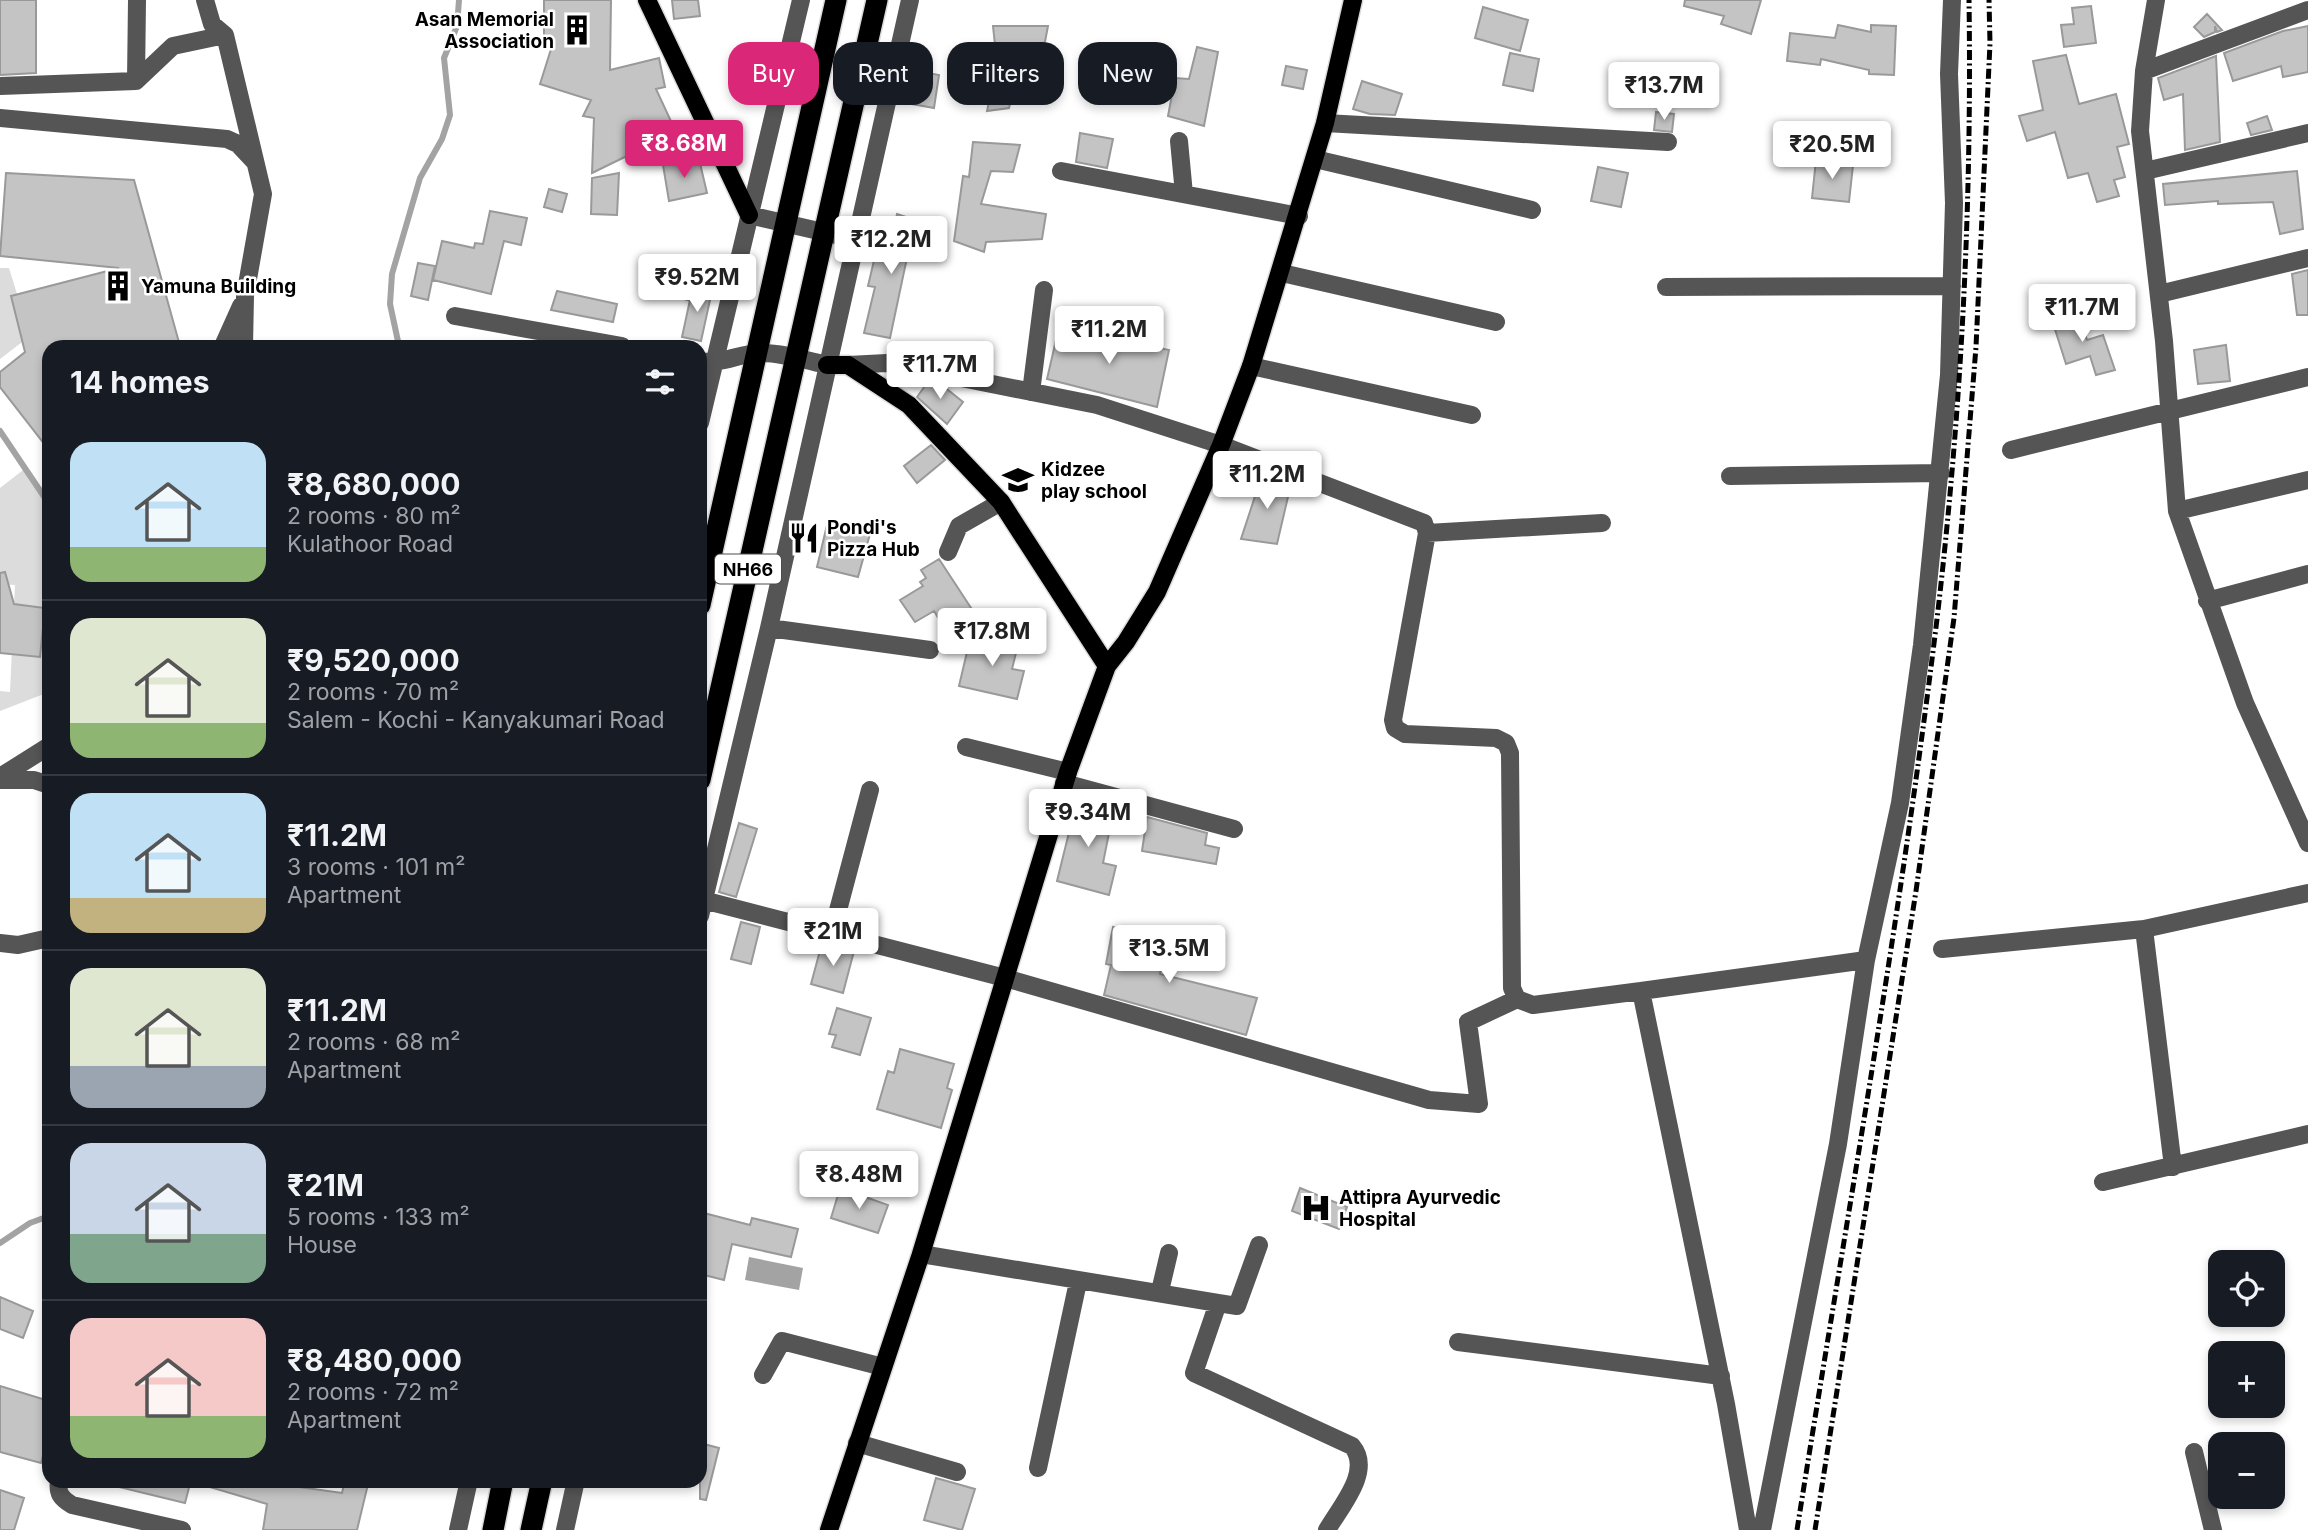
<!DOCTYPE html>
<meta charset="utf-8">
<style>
:root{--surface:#171b24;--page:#20242c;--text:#f1f3f6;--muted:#9ea1a6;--line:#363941;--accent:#db2777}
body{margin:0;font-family:Inter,sans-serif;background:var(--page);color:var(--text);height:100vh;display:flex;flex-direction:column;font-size:26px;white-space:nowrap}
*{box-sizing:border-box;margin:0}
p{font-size:23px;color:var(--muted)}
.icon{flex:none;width:38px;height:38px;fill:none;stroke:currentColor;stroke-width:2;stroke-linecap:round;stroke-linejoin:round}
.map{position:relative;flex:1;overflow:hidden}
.sheet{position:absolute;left:42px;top:340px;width:665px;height:1148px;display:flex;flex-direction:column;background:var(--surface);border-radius:21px;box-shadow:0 4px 10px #0003}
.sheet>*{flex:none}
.guide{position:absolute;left:728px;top:42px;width:665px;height:63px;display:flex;gap:14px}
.controls{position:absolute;left:2208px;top:1250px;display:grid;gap:14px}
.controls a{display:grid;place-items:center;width:77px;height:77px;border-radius:14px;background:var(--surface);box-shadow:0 4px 10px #0003;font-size:35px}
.price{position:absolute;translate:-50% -60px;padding:0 16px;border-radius:7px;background:#fff;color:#222;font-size:23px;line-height:46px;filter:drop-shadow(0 2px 4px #0008)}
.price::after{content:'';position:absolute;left:50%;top:42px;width:21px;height:16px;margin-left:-10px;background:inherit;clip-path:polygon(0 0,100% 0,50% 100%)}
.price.selected{background:var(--accent);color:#fff}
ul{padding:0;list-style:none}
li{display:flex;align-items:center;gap:21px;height:175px;padding:0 28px}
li+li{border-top:2px solid var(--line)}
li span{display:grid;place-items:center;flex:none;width:196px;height:140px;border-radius:21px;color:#555}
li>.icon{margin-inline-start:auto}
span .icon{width:84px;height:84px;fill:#fffc;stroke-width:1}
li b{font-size:30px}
h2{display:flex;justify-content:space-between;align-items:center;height:84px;padding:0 28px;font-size:30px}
.chip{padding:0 24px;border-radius:21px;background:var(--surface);box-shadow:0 4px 10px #0003;font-size:24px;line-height:63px}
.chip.selected{background:var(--accent);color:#fff}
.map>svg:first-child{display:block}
.green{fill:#dcdcdc}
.water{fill:#a3a3a3}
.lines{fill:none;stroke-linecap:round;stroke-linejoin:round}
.stream{stroke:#a3a3a3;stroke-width:6}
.building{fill:#c4c4c4;stroke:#999;stroke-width:2}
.major-casing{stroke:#dbdbdb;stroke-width:21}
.highway-casing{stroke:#dbdbdb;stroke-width:24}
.minor{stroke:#555;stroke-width:18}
.major{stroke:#000;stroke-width:18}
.highway{stroke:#000;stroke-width:21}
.rail{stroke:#000;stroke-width:5;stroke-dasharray:10 3.5 2 3.5;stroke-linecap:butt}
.labels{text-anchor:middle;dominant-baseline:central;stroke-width:5;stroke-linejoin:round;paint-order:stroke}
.shield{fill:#fff;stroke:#4c4c4c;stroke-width:2}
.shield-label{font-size:18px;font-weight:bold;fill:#000}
.poi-label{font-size:19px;font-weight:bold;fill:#000;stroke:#fff;text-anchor:start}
</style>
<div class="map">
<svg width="2308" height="1530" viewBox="0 0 2308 1530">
<rect width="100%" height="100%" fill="#fff"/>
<path class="green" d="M 0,268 L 9,268 L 30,336 L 0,359 Z
M 27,467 L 49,498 L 49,692 L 0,711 L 0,691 L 10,692 L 15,585 L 0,584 L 0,488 Z"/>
<path class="water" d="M 749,1257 L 803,1268 L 799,1290 L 745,1280 Z"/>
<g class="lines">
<path class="stream" d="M 399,346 L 390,304 L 392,274 L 420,178 L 442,139 L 450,115 L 444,58 L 457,26 L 459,0
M 0,431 L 49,504
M 0,1243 L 30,1223 L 49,1216"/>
</g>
<path class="building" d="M 0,0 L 36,0 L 36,73 L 0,75 Z
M 544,0 L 611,0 L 610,70 L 659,58 L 665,87 L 656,89 L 676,132 L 592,173 L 594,118 L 583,116 L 591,100 L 540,84 L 552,46 L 544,47 Z
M 672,0 L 698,0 L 700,16 L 674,19 Z
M 1685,0 L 1761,0 L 1751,34 L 1721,24 L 1724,16 L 1684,6 Z
M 2091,6 L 2096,43 L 2064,47 L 2061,25 L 2074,24 L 2072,8 Z
M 1483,7 L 1528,20 L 1520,51 L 1475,38 Z
M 2207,14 L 2222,30 L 2217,32 L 2215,26 L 2215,32 L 2204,37 L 2194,27 Z
M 1838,25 L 1871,32 L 1871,25 L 1896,26 L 1894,75 L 1869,74 L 1869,70 L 1821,59 L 1820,65 L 1787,61 L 1790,33 L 1835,38 Z
M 993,26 L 1048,26 L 1044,47 L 1022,50 L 1009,108 L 987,111 L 997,64 Z
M 2308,26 L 2308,72 L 2283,77 L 2281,66 L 2233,81 L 2224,53 L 2283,31 Z
M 1197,47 L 1218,52 L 1204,126 L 1168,116 L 1175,78 L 1189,79 Z
M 1510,53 L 1539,59 L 1533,91 L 1503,85 Z
M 2066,55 L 2079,104 L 2116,94 L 2129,144 L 2117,147 L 2125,177 L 2114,180 L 2119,196 L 2097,202 L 2088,173 L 2068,178 L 2055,132 L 2027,141 L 2019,116 L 2043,110 L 2033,61 Z
M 2216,56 L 2220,142 L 2185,150 L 2183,94 L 2164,100 L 2158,78 Z
M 1286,66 L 1307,70 L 1303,89 L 1282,85 Z
M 911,70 L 939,75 L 934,108 L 906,103 Z
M 1362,81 L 1402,94 L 1395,115 L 1370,114 L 1353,109 Z
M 1656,112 L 1674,114 L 1672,132 L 1654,130 Z
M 2267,116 L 2272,130 L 2251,135 L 2247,123 Z
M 1080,133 L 1113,139 L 1107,168 L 1076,162 Z
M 973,142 L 1020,145 L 1013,172 L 991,171 L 981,204 L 1046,214 L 1042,239 L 986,242 L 984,252 L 954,241 L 963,176 L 969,177 Z
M 699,159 L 707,193 L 669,201 L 663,165 Z
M 1816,160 L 1853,165 L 1849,202 L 1812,198 Z
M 1598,167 L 1628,173 L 1621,207 L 1591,201 Z
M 2297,171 L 2303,229 L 2280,234 L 2273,202 L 2218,204 L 2218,201 L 2165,205 L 2163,184 Z
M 6,173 L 134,180 L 180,346 L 49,346 L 49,450 L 0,387 L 0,372 L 25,352 L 11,296 L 119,268 L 0,256 Z
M 619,173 L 617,215 L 591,214 L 592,178 Z
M 549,189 L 567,194 L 562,212 L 544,207 Z
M 490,211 L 527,218 L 521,245 L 504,241 L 491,294 L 433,280 L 442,241 L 474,248 L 475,243 L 483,244 Z
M 897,214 L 915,220 L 918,234 L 924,241 L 920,254 L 908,253 L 890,338 L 864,333 L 875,287 L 868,286 L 876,252 L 888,255 Z
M 660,261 L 695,270 L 688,300 L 652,291 Z
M 418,263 L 435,266 L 428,300 L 411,296 Z
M 2308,270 L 2308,315 L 2297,315 L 2292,274 Z
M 693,286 L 712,291 L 701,341 L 682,337 Z
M 557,291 L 617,304 L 613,322 L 551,310 Z
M 2078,312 L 2087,340 L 2103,335 L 2115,370 L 2096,375 L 2090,356 L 2066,364 L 2052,320 Z
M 1059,327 L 1169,350 L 1157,407 L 1047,379 Z
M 2226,345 L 2230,381 L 2198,384 L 2194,350 Z
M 927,383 L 943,386 L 963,402 L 947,424 L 917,397 Z
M 931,445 L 945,460 L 917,483 L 904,466 Z
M 1262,475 L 1291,484 L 1277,544 L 1241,539 Z
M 827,525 L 870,534 L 858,577 L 817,567 Z
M 939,559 L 973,611 L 953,624 L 950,619 L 942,624 L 934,611 L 915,622 L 900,600 L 923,586 L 920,582 L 926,578 L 921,570 Z
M 5,572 L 14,604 L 45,608 L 40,657 L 0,653 L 0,573 Z
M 971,635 L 1018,645 L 1012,669 L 1024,671 L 1017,699 L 959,686 Z
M 1077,800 L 1114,808 L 1103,863 L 1116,866 L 1109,895 L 1057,881 Z
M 1147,817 L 1207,833 L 1205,845 L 1219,848 L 1216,864 L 1142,851 Z
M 739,823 L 757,829 L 736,897 L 719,892 Z
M 741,922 L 760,927 L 751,964 L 731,959 Z
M 1113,927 L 1167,938 L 1160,974 L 1257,998 L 1246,1035 L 1104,995 L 1111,965 L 1106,964 Z
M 822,943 L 854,951 L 843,993 L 811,984 Z
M 837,1008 L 871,1018 L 860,1055 L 832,1047 L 836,1035 L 829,1034 Z
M 900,1049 L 954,1064 L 947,1088 L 952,1090 L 941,1128 L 877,1109 L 888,1071 L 894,1073 Z
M 840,1188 L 888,1205 L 878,1233 L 831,1218 Z
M 1300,1188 L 1347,1207 L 1339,1229 L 1292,1211 Z
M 700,1212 L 750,1225 L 752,1218 L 798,1229 L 791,1257 L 732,1244 L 724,1280 L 700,1274 Z
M 0,1297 L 33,1311 L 23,1338 L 0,1329 Z
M 0,1386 L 49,1401 L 49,1434 L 41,1463 L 0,1452 Z
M 700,1443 L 719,1448 L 706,1500 L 700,1499 Z
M 936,1478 L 975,1489 L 962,1530 L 924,1520 Z
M 119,1480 L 191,1480 L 185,1503 L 119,1487 Z
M 203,1480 L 253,1480 L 270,1486 L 270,1483 L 342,1493 L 345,1480 L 369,1480 L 357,1530 L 263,1530 L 267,1504 L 203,1485 Z
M 0,1490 L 24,1498 L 14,1530 L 0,1530 Z"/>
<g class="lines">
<g class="major-casing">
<path id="major" d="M 647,0 L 749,215
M 827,365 L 848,365 L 909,405 L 1001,502 L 1107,666
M 829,1530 L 921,1254 L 1068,772 L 1107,666 L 1126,642 L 1157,592 L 1221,445 L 1251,366 L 1325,123 L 1353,0"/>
</g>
<g class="highway-casing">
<path id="highway" d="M 700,605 L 836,0
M 700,780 L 877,0
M 493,1530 L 503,1480
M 531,1530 L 542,1480"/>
</g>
<path class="minor" d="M 205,0 L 212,24 L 225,35 L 263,194 L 245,296 L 244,346
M 2156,0 L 2144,71 L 2140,131 L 2164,341 L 2177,511 L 2245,703 L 2308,843
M 2144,71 L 2308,10
M 136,81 L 137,0
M 0,86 L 136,81 L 173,46 L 225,35
M 0,118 L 227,139 L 238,144 L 254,161
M 1325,123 L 1668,142
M 1179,141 L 1184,194
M 1315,159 L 1532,210
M 1061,171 L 1299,216
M 2145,171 L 2308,133
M 749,215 L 858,240
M 1282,273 L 1496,322
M 1666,287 L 1952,286
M 2159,294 L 2308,258
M 455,316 L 622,346
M 223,346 L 241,306
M 700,361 C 722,365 739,353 761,353 C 783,353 805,360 827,365
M 848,365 L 887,363 L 1097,405 L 1221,445 L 1424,523 L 1427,533 L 1393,720 L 1395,728 L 1405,734 L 1496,738 L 1506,743 L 1510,753 L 1512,988 L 1517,999 L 1533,1005 L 1641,991 L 1726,1404 L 1748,1530
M 1251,366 L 1472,415
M 1031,392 L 1044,290
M 700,423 L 801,0
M 2011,450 L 2308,377
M 1730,476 L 1941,473
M 2177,511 L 2308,480
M 1427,533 L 1602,523
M 948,552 L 959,526 L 1001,502
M 2207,601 L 2308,574
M 769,628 L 930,650
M 966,747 L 1068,772
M 0,777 L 49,746
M 0,780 L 34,780 L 49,785
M 1064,783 L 1234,829
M 703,900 L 1005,978 L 1429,1100 L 1479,1104 L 1468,1022 L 1517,999
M 700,916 L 769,628 L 910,0
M 2144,929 L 2173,1167
M 832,933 L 870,790
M 0,943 L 18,945 L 49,938
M 1942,949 L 2144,929 L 2308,893
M 1641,991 L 1866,960
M 2103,1182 L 2308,1134
M 921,1254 L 1218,1303 L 1194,1373 L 1352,1446 C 1373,1471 1340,1507 1327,1530
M 1160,1291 L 1169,1253
M 1218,1303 L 1237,1306 L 1259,1245
M 1458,1342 L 1721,1376
M 763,1375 L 782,1341 L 883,1367
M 857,1443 L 957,1472
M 2194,1452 L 2213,1530
M 1038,1468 L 1078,1282
M 59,1480 C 57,1494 61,1498 72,1505 L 182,1530
M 458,1530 L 469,1480
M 565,1530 L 576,1480
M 1762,1530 L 1838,1144 L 1866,960 L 1900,803 L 1922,645 L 1949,375 L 1954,203 L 1949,74 L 1952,0"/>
<use href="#major" class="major"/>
<use href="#highway" class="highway"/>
<path class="rail" d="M 1797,1530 C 1845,1227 1900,924 1937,619 C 1961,415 1972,206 1969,0
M 1815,1530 L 1916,891 L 1954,618 L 1976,347 L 1990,43 L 1989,0"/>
</g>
<defs>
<g id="building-bare" transform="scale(2.415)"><path d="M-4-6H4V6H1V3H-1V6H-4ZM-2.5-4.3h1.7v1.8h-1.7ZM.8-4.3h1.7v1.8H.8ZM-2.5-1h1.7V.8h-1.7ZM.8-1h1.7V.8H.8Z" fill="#000" stroke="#fff" stroke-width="2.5" paint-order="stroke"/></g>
<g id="school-bare" transform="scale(2.415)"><path d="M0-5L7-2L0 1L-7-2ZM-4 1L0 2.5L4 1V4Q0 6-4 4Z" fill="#000" stroke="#fff" stroke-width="2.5" paint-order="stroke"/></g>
<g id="restaurant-bare" transform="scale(2.415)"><path d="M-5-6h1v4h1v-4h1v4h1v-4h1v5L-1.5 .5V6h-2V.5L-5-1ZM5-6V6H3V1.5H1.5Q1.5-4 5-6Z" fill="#000" stroke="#fff" stroke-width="2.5" paint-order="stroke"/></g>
<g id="hospital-bare" transform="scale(2.415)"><path d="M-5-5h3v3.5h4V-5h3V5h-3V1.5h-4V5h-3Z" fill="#000" stroke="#fff" stroke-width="2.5" paint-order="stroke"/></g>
</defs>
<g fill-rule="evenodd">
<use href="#building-bare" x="577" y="30"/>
<use href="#building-bare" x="118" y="286"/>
<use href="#school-bare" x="1018" y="480"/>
<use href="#restaurant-bare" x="804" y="538"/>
<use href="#hospital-bare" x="1316" y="1208"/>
</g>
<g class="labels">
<rect class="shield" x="715" y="554.5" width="66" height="29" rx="5"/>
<g class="shield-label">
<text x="748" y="569">NH66</text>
</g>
<g class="poi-label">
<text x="554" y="19" text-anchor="end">Asan Memorial<tspan x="554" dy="22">Association</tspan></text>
<text x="141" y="286">Yamuna Building</text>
<text x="1041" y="469">Kidzee<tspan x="1041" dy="22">play school</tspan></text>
<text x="827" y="527">Pondi's<tspan x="827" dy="22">Pizza Hub</tspan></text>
<text x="1339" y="1197">Attipra Ayurvedic<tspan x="1339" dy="22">Hospital</tspan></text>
</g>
</g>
</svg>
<div class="controls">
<a><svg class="icon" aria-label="locate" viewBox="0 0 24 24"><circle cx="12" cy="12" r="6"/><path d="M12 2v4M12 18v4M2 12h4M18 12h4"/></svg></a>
<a>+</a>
<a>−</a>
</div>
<b class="price" style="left:1664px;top:122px">₹13.7M</b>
<b class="price selected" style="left:684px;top:180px">₹8.68M</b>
<b class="price" style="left:1832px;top:181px">₹20.5M</b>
<b class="price" style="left:891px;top:276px">₹12.2M</b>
<b class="price" style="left:697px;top:314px">₹9.52M</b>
<b class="price" style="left:2082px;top:344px">₹11.7M</b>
<b class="price" style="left:1109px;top:366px">₹11.2M</b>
<b class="price" style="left:940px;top:401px">₹11.7M</b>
<b class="price" style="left:1267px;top:511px">₹11.2M</b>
<b class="price" style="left:992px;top:668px">₹17.8M</b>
<b class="price" style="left:1088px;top:849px">₹9.34M</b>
<b class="price" style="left:833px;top:968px">₹21M</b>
<b class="price" style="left:1169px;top:985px">₹13.5M</b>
<b class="price" style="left:859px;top:1211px">₹8.48M</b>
<div class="guide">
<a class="chip selected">Buy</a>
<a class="chip">Rent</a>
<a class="chip">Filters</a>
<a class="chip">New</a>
</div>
<section class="sheet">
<h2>14 homes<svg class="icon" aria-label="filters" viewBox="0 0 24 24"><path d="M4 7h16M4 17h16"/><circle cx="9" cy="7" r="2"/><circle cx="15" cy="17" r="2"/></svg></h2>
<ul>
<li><span style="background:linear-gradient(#bfe0f5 75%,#8fb573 0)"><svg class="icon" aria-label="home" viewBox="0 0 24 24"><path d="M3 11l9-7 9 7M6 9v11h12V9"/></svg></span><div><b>₹8,680,000</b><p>2 rooms · 80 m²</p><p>Kulathoor Road</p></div></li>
<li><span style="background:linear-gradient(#dfe7d0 75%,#8fb573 0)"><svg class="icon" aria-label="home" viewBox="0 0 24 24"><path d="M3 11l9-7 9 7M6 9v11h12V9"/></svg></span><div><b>₹9,520,000</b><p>2 rooms · 70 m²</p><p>Salem - Kochi - Kanyakumari Road</p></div></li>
<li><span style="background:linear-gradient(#bfe0f5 75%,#c2b280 0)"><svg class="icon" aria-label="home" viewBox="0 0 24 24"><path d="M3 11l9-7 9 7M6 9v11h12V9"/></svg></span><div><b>₹11.2M</b><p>3 rooms · 101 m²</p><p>Apartment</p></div></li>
<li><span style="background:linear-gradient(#dfe7d0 70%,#9aa5b1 0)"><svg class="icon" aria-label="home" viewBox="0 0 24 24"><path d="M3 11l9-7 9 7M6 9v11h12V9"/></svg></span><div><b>₹11.2M</b><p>2 rooms · 68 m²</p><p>Apartment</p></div></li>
<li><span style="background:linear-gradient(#c9d6e8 65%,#7fa58c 0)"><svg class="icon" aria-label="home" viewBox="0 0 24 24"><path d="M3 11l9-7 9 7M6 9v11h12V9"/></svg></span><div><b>₹21M</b><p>5 rooms · 133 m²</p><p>House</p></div></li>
<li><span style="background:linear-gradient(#f6c9c9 70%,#8fb573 0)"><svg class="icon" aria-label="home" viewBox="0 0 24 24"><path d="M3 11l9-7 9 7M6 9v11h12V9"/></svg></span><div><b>₹8,480,000</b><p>2 rooms · 72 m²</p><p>Apartment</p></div></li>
</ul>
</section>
</div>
